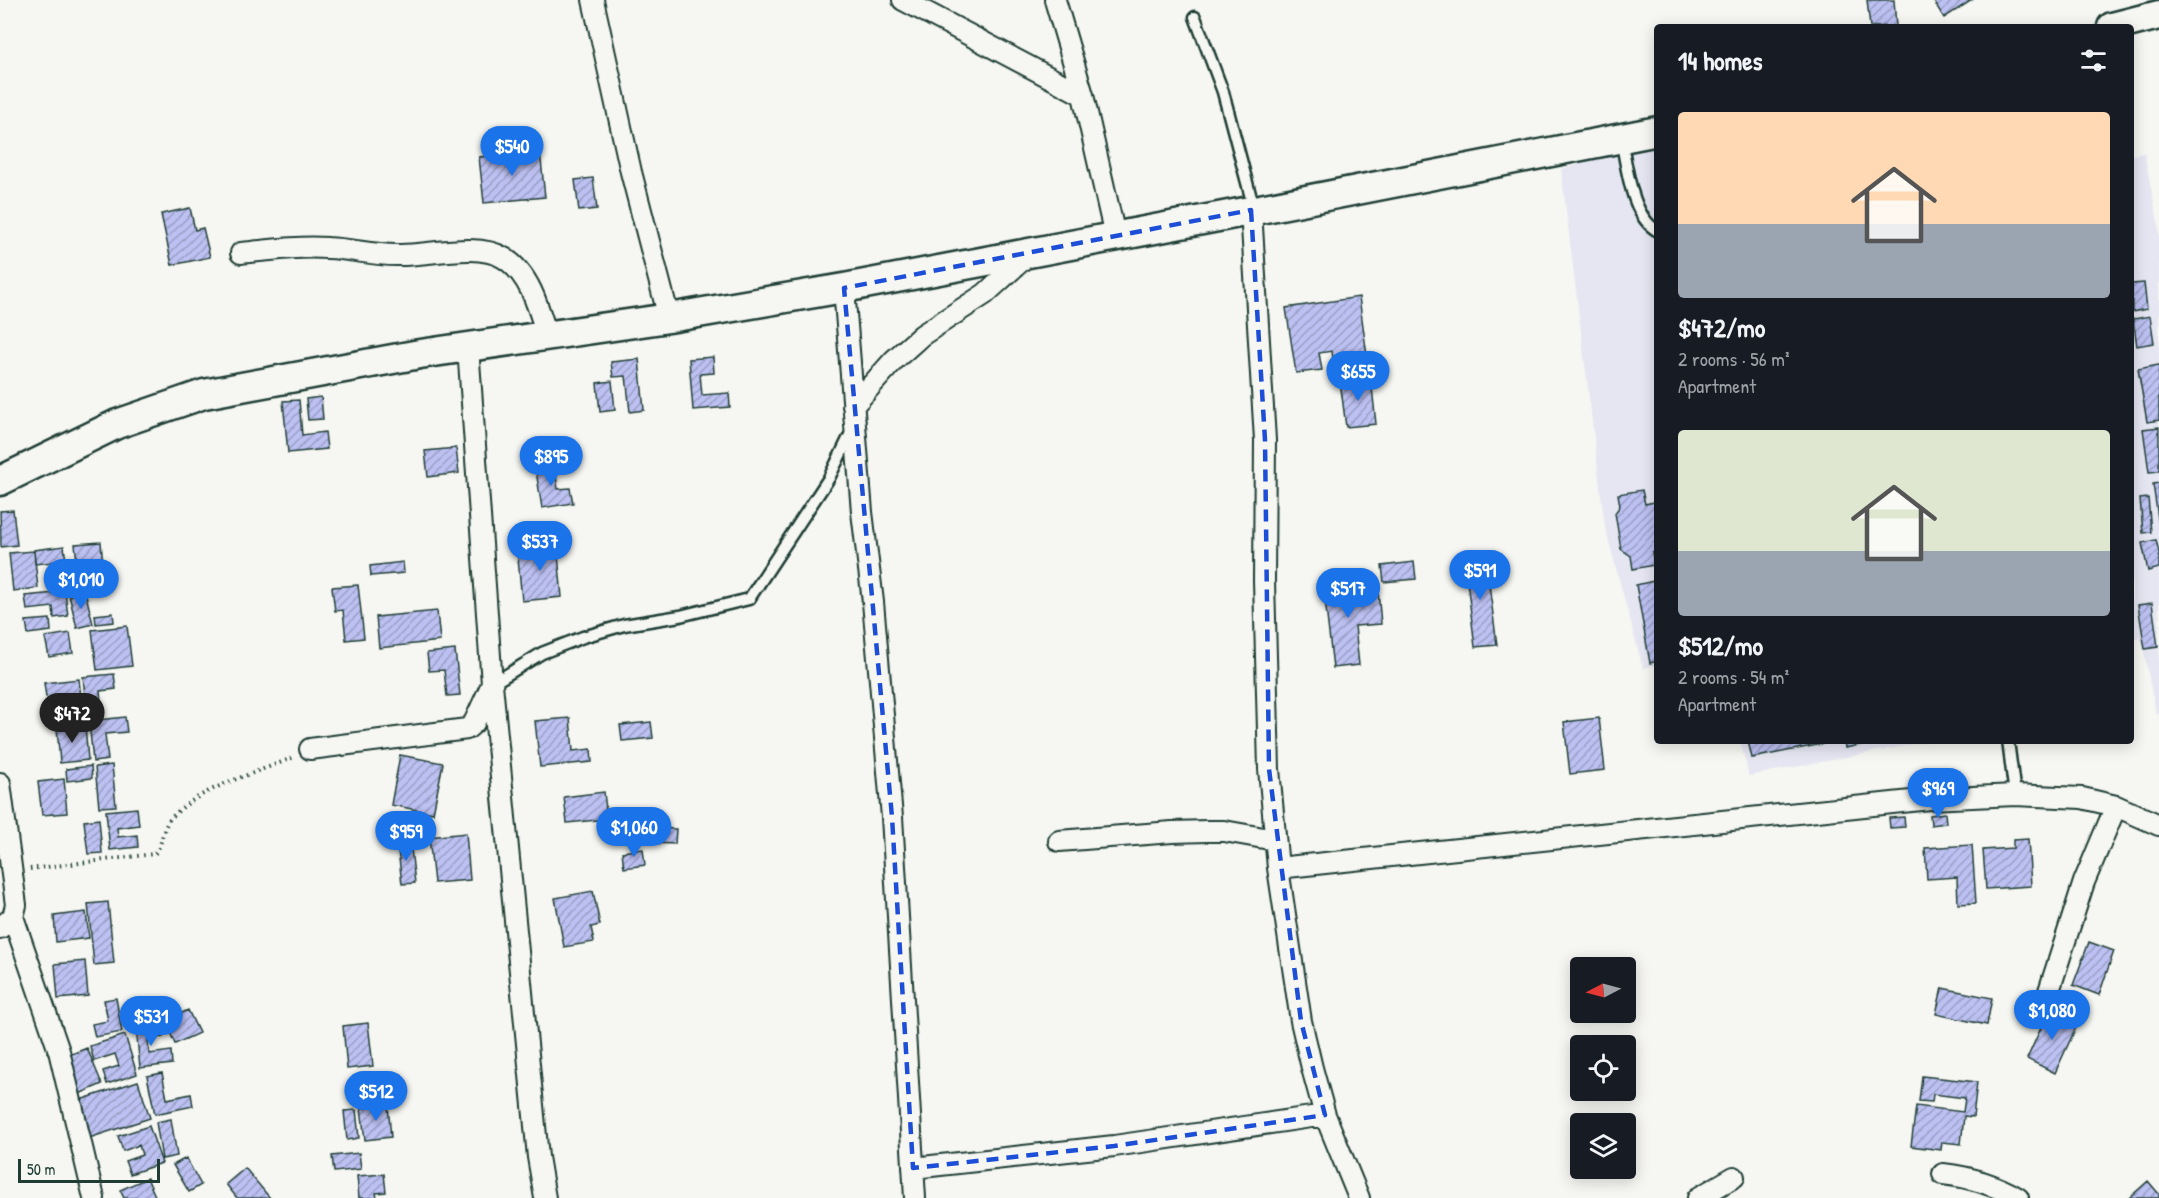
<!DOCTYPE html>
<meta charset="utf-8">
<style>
:root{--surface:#171b24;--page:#242831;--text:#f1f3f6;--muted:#9ea1a6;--accent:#1a73e8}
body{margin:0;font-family:"Patrick Hand",sans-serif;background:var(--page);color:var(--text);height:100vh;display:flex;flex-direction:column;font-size:22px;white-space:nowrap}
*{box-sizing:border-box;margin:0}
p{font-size:20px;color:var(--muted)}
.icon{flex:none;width:33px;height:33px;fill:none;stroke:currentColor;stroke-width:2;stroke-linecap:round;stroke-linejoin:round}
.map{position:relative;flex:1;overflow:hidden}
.side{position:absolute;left:1654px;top:24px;width:480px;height:720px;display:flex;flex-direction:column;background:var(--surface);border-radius:6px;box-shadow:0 3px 15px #0003}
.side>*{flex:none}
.needle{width:39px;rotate:264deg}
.buttons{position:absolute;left:1570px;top:957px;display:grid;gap:12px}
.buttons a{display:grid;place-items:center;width:66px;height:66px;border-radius:6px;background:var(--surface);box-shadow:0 3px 15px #0003;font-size:30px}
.scale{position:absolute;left:18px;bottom:15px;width:142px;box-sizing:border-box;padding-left:6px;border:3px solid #1f3d34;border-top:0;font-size:16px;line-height:21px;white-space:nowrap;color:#1f3d34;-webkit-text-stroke:4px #f6f6f2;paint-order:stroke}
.price{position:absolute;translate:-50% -51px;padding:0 14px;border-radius:21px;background:var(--accent);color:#fff;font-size:20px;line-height:39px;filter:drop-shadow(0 2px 3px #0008)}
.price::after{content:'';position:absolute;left:50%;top:36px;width:18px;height:14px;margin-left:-9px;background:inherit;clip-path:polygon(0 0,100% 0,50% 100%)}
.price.selected{background:#222;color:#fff}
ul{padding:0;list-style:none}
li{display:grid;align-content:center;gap:12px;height:318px;padding:0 24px}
li span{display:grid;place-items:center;height:186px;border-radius:6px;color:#555}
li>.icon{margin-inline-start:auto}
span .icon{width:108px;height:108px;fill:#fffc;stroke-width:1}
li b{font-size:26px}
h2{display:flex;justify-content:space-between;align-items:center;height:72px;padding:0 24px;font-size:26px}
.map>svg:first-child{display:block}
.built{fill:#e5e6f2}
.building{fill:url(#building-hatch);stroke:#1f3d34;stroke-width:1.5}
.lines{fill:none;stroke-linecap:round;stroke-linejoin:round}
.lane-casing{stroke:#1f3d34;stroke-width:15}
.street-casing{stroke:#1f3d34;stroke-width:24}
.secondary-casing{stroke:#1f3d34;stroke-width:33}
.path{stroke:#1f3d34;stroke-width:4;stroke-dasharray:1.5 4.5;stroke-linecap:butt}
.lane{stroke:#f6f6f2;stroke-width:10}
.street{stroke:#f6f6f2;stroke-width:20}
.secondary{stroke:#f6f6f2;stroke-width:28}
.marked{fill:none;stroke:#1d4ed8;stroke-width:4.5;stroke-dasharray:12 8;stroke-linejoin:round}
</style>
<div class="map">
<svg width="2159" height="1198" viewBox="0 0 2159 1198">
<defs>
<pattern id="building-hatch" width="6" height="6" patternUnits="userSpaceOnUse" patternTransform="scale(1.5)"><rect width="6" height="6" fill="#bdc1f2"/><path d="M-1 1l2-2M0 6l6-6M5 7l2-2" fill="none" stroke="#999ec5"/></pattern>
</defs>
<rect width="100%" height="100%" fill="#f6f6f2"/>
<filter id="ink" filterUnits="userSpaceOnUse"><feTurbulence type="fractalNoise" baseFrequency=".0167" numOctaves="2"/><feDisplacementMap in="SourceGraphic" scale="12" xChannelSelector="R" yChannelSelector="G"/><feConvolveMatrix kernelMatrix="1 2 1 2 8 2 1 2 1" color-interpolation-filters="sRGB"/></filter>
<g filter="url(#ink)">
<path class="built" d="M 1657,142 L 1658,665 L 1643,668 L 1605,527 L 1561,169 Z
M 2144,153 L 2159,227 L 2159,713 L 2156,713 L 2141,638 L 2132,639 L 2132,155 Z
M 1740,741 L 1929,741 L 1749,776 Z"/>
<path class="building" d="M 1867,0 L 1894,0 L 1896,26 L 1870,27 Z
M 1933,0 L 1972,0 L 1944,18 Z
M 540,151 L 545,197 L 484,203 L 479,157 Z
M 593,178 L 597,209 L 579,211 L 575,180 Z
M 190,208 L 195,230 L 203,228 L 210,257 L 172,265 L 161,214 Z
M 2144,283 L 2147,309 L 2132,312 L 2132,284 Z
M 1359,297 L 1368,363 L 1334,368 L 1332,351 L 1319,353 L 1322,370 L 1296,373 L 1286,308 Z
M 2150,316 L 2154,343 L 2137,346 L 2133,319 Z
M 713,357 L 714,373 L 700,374 L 702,395 L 729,393 L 730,407 L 693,410 L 689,359 Z
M 639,359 L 644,410 L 630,412 L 626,376 L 613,377 L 611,362 Z
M 2159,365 L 2159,420 L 2147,422 L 2138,369 Z
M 1371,378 L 1376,424 L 1346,427 L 1340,381 Z
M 612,381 L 615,410 L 600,412 L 597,383 Z
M 321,397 L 323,419 L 308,420 L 306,399 Z
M 299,400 L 302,435 L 325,432 L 327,449 L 288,453 L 283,401 Z
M 2159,427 L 2159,471 L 2149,472 L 2143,429 Z
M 456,448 L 459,473 L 428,477 L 425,451 Z
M 554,463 L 558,489 L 570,488 L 573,503 L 542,508 L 535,465 Z
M 2159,483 L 2159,525 L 2153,484 Z
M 1642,490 L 1645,504 L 1658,501 L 1658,551 L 1652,552 L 1654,565 L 1633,569 L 1631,556 L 1621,549 L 1615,513 L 1620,506 L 1618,494 Z
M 2148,498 L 2151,532 L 2143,533 L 2140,499 Z
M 13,510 L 17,545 L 1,547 L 0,511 Z
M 2156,540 L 2159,552 L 2159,568 L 2148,571 L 2142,543 Z
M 101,542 L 104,577 L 79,579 L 75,544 Z
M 557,544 L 562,597 L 522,601 L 517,548 Z
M 64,546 L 67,569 L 54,570 L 53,562 L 35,564 L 34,550 Z
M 34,551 L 38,588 L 13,591 L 9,553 Z
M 1485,553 L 1497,645 L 1475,647 L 1464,556 Z
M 403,562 L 404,573 L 371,576 L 370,566 Z
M 1414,562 L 1416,579 L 1384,582 L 1382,566 Z
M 1349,579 L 1351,594 L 1378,591 L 1381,624 L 1355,626 L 1359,665 L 1333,668 L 1323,582 Z
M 1658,580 L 1658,661 L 1650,663 L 1636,585 Z
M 358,585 L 364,638 L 346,640 L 343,610 L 335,611 L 332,587 Z
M 85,591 L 93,624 L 77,628 L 69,595 Z
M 65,592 L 68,616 L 54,618 L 53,607 L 27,610 L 25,596 Z
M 2152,603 L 2158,647 L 2145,649 L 2138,605 Z
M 437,611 L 440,641 L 379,648 L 376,617 Z
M 113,613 L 114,622 L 96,624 L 95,615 Z
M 50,619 L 51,631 L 28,634 L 26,621 Z
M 127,626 L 132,666 L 97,670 L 92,630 Z
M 70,633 L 73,653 L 49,657 L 45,637 Z
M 455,650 L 460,695 L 447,696 L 444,670 L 429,671 L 427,653 Z
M 114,674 L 116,689 L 100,691 L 102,714 L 87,716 L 83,677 Z
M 79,679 L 83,718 L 69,720 L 67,695 L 46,697 L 44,683 Z
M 67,708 L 68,720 L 50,723 L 48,710 Z
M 125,717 L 127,732 L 105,734 L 108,760 L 93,762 L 89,721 Z
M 570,718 L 573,751 L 591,749 L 592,762 L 540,767 L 535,721 Z
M 1599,718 L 1605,770 L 1570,774 L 1564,722 Z
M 651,722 L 653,738 L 622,741 L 620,725 Z
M 85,725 L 88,760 L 60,763 L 57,728 Z
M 1748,741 L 1837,741 L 1752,758 Z
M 1844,741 L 1878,741 L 1845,748 Z
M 400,755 L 443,763 L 433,813 L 391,805 Z
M 112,765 L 116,806 L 99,807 L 95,767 Z
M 91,766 L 92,778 L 67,781 L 66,769 Z
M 64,779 L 67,813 L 42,815 L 38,782 Z
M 604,792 L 607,819 L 567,823 L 564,797 Z
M 137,808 L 139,825 L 117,828 L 118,837 L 137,835 L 138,847 L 110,850 L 106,811 Z
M 1945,813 L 1946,823 L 1931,825 L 1930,815 Z
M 1904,817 L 1905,827 L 1890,828 L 1889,818 Z
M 99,819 L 102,853 L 88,854 L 84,821 Z
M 651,828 L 676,829 L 675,844 L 651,843 Z
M 466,833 L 470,880 L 434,883 L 429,837 Z
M 2028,839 L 2031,886 L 1986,889 L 1983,850 L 2013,848 L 2013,840 Z
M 410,840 L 415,883 L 402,884 L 397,841 Z
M 1972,845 L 1976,903 L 1958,904 L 1957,877 L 1927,879 L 1925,848 Z
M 643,849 L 645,865 L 624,868 L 622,852 Z
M 593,891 L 600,925 L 591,927 L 594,942 L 564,947 L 555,898 Z
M 108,902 L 114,963 L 94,965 L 88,904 Z
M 86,912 L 89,938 L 56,942 L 54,916 Z
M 2089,942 L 2114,951 L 2099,995 L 2073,985 Z
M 85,961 L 88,996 L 58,999 L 55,964 Z
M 1942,988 L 1992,998 L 1987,1025 L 1936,1014 Z
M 116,998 L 122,1032 L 95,1037 L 92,1024 L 108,1021 L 104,1000 Z
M 188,1010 L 199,1033 L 175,1044 L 165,1021 Z
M 2049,1010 L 2078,1023 L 2055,1073 L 2027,1059 Z
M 368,1023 L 373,1066 L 347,1069 L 343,1026 Z
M 162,1024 L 163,1037 L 148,1038 L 149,1054 L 171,1051 L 172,1064 L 140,1068 L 136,1027 Z
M 125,1035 L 137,1074 L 107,1084 L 103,1071 L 119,1066 L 115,1054 L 94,1061 L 90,1046 Z
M 87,1048 L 102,1084 L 79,1094 L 64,1057 Z
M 162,1073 L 167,1099 L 191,1094 L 193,1106 L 155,1114 L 147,1076 Z
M 1922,1076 L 1977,1082 L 1973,1117 L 1964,1116 L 1961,1144 L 1942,1142 L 1941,1150 L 1911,1146 L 1916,1106 L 1963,1112 L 1965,1098 L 1933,1094 L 1932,1102 L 1919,1101 Z
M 138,1081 L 150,1118 L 86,1139 L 74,1102 Z
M 388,1105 L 391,1137 L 365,1140 L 361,1108 Z
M 356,1110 L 359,1138 L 347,1140 L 344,1111 Z
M 171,1119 L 177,1156 L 162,1159 L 156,1122 Z
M 149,1126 L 162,1163 L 130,1174 L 125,1161 L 142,1155 L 139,1145 L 123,1151 L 118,1136 Z
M 359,1153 L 361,1169 L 334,1172 L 332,1156 Z
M 186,1158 L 201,1185 L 189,1192 L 173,1165 Z
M 245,1168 L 270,1198 L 237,1198 L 226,1184 Z
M 384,1174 L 386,1192 L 376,1193 L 377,1198 L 359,1198 L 357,1176 Z
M 147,1178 L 156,1198 L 124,1198 L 120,1190 Z
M 2148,1181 L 2159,1194 L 2159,1198 L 2129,1198 Z"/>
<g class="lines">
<g class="lane-casing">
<path id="lane" d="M 1195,17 L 1223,92 L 1254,209
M 1621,139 C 1627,166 1631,217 1658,231
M 492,684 L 542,653 L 583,637 L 624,625 L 680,616 L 749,599 L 829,478 L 853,429
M 2008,741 L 2015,795"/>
</g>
<g class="street-casing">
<path id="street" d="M 593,0 L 631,172 L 669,318
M 903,0 L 1083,95
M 1055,0 L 1083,95 L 1115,236
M 1251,210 L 1265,440 L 1264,581 L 1269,769 L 1278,868 L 1301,1021 L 1312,1068 L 1325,1115 L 1359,1198
M 241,253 C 270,250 299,246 328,248 C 352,249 376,256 400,255 C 430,255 478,242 504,258 C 530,274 539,309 547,336
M 844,288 L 862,512 L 873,602 L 892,817 L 915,1198
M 468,347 L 492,684 L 538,1157 L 545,1198
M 853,406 L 894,360 L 922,335 L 985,294 L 1030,253
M 310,749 L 467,729 L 474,723 L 492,684
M 0,783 L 16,905 L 13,917 L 0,928
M 1059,841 L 1172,832 L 1207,831 L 1224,831 L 1275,840
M 1278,868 L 1930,799 L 2015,795 L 2082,798 L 2116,806 L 2159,825
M 13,917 L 59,1051 L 94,1198
M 2049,991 L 2084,882 L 2116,806
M 913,1168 L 1114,1146 L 1325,1115
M 1943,1174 C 1969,1177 1996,1185 2018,1198
M 1698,1198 L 1734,1177"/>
</g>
<g class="secondary-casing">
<path id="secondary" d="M 2112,27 L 2159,15
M 0,481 L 117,424 L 204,394 L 420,354 L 669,318 L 844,288 L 1255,210 L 1658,131"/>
</g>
<path class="path" d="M 30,869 L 154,854 C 164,845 161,827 172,817 C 202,786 255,774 294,757"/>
<use href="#lane" class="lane"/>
<use href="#street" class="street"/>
<use href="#secondary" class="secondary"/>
</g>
</g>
<path class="marked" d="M 1251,210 L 1265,440 L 1269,769 L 1301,1021 L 1325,1115 L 1114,1146 L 913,1168 L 892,817 L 844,288 Z"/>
</svg>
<div class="buttons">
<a><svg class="needle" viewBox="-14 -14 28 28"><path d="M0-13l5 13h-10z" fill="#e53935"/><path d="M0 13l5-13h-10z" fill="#9ea1a6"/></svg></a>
<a><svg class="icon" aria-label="locate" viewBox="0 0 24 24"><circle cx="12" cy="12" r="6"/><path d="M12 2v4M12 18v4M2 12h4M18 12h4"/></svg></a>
<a><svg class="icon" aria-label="layers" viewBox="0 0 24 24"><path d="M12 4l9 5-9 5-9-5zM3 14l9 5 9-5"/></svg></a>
</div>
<div class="scale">50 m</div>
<b class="price" style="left:512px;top:177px">$540</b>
<b class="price" style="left:1358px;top:402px">$655</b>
<b class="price" style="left:551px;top:487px">$895</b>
<b class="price" style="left:540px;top:572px">$537</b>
<b class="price" style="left:1480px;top:601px">$591</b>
<b class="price" style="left:81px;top:610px">$1,010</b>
<b class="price" style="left:1348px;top:619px">$517</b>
<b class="price selected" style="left:72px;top:744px">$472</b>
<b class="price" style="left:1938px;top:819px">$969</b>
<b class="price" style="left:634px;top:858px">$1,060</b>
<b class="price" style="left:406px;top:862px">$959</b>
<b class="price" style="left:2052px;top:1041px">$1,080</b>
<b class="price" style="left:151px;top:1047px">$531</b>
<b class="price" style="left:376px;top:1122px">$512</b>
<section class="side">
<h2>14 homes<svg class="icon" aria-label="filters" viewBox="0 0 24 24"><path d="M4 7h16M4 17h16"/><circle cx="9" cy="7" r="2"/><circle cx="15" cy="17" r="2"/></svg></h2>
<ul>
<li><span style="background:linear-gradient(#ffd9b3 60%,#9aa5b1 0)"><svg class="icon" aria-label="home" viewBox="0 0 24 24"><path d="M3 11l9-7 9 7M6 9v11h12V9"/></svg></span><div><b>$472/mo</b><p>2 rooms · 56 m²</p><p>Apartment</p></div></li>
<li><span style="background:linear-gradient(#dfe7d0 65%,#9aa5b1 0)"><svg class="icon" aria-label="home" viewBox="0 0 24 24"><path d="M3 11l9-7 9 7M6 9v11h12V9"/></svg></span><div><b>$512/mo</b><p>2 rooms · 54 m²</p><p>Apartment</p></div></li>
</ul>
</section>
</div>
